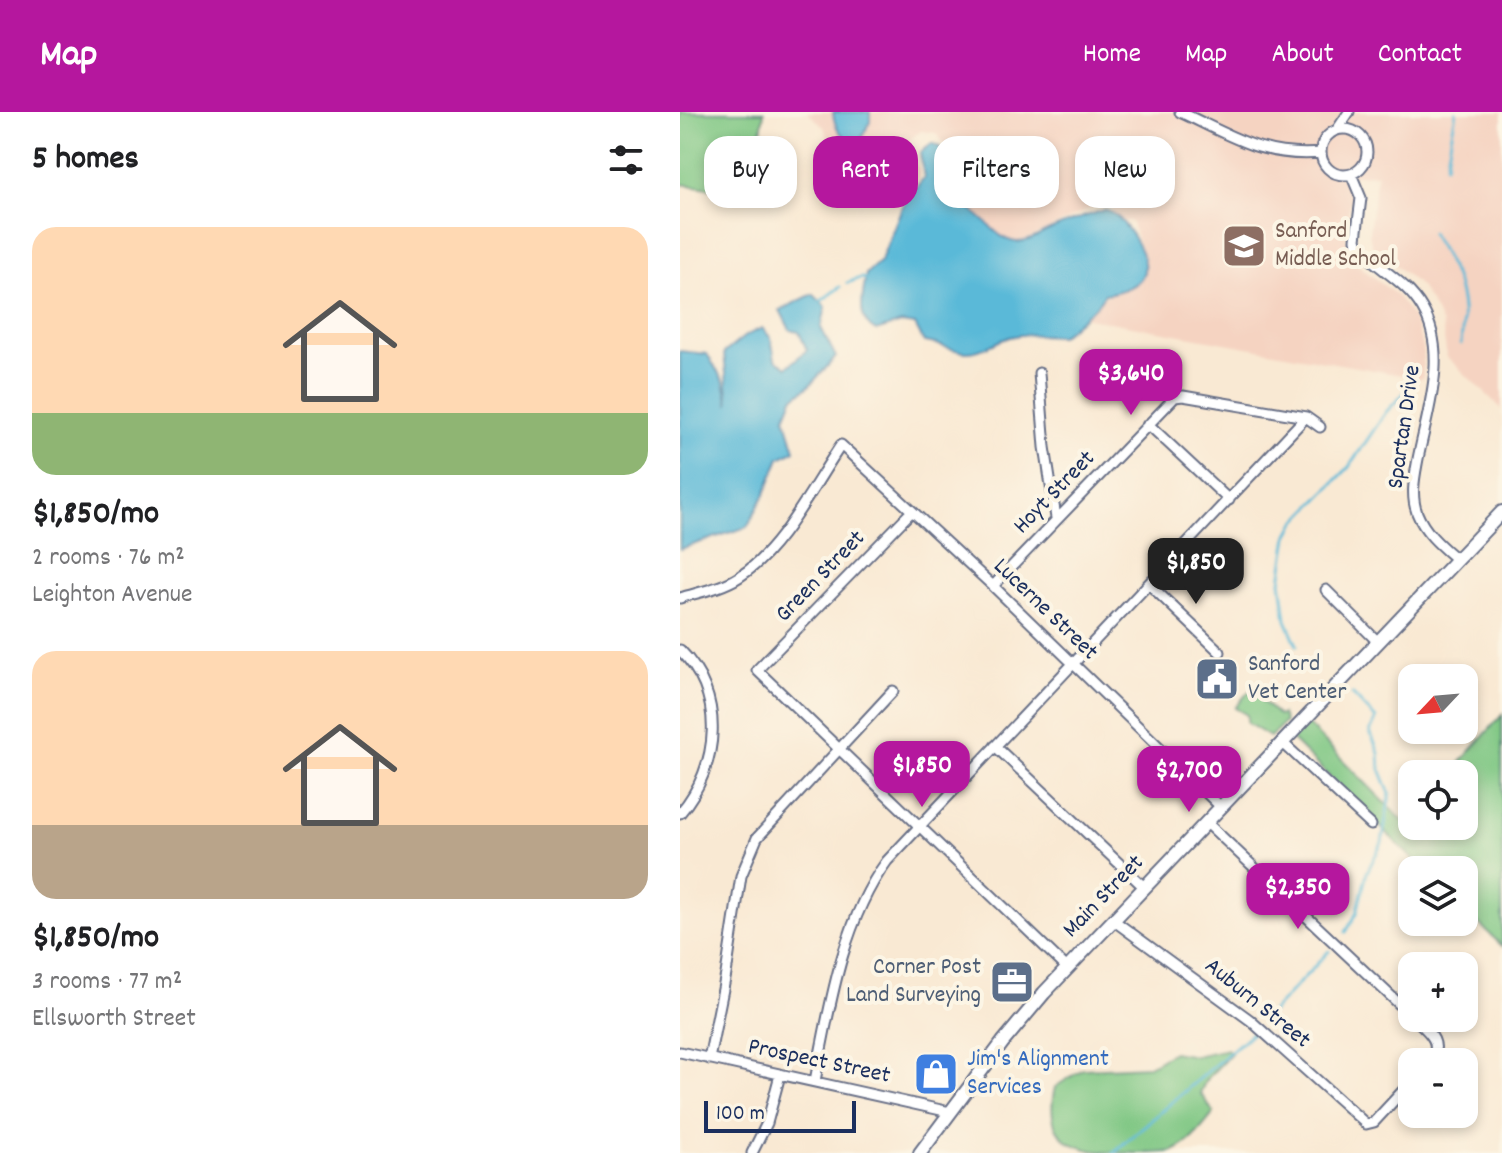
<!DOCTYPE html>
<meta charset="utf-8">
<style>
:root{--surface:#fff;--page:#f6f6f6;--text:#202124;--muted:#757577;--accent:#b5179e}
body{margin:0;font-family:Dekko,sans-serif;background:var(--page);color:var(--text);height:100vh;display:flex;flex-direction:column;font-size:30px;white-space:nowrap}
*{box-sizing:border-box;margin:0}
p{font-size:26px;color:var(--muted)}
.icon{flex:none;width:44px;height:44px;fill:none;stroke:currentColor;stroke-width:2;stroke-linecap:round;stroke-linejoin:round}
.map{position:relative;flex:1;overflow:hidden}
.details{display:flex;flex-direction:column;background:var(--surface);width:680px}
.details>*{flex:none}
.hud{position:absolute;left:24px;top:24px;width:678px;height:72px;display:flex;gap:16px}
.needle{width:52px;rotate:244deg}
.controls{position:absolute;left:718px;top:552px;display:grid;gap:16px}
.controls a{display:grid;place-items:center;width:80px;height:80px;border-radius:16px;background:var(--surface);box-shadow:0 4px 12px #0003;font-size:40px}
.scale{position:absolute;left:24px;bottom:20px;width:152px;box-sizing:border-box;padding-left:8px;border:4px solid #1b2f5e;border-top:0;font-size:22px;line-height:28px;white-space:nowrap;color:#1b2f5e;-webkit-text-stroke:6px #fcf5e5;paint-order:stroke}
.price{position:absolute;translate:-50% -68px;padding:0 18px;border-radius:16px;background:var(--accent);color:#fff;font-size:26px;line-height:52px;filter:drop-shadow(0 2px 4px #0008)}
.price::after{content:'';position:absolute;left:50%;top:48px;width:24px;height:18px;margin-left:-12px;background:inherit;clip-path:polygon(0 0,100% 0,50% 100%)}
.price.current{background:#222;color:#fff}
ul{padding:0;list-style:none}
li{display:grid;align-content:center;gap:16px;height:424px;padding:0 32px}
li span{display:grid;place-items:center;height:248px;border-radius:24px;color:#555}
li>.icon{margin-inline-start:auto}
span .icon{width:144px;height:144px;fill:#fffc;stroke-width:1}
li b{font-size:34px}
h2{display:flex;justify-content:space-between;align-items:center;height:96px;padding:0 32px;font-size:34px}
.chip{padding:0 28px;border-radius:24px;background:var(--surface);box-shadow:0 4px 12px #0003;font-size:28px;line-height:72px}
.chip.current{background:var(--accent);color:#fff}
header{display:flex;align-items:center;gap:48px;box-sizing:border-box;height:112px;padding:0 40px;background:var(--accent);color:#fff}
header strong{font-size:38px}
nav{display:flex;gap:44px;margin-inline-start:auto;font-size:28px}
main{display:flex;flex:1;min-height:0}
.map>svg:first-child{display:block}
.built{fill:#f5d3c1}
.green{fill:#7dc682;stroke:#4c7a70;stroke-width:2}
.water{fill:#5ab9d8;stroke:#3a749b;stroke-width:2}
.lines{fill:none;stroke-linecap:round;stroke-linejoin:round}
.stream{stroke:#5ab9d8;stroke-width:3}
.minor-casing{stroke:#697087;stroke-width:13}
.secondary-casing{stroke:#697087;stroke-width:16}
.minor{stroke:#fff;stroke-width:9}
.secondary{stroke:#fff;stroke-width:12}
.labels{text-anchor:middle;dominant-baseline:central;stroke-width:8;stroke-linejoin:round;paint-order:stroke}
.education-label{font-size:24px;fill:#785e54;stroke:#fcf5e5;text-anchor:start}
.street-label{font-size:24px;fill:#1b2f5e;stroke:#fcf5e5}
.service-label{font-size:24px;fill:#4e5e75;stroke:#fcf5e5;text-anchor:start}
.shop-label{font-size:24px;fill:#366cbe;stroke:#fcf5e5;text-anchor:start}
</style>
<header>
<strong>Map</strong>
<nav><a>Home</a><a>Map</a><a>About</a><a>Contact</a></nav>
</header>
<main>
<section class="details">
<h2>5 homes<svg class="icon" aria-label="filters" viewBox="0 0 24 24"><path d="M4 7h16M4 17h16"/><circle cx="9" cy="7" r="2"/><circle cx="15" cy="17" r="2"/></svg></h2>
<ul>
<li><span style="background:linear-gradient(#ffd9b3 75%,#8fb573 0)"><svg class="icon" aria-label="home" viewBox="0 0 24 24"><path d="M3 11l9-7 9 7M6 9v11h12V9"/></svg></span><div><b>$1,850/mo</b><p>2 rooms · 76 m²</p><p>Leighton Avenue</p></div></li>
<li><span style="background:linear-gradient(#ffd9b3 70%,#b9a48a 0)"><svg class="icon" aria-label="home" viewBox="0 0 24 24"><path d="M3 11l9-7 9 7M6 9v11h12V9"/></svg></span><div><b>$1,850/mo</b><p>3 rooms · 77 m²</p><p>Ellsworth Street</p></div></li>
</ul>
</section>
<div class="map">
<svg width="822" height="1041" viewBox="0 0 822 1041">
<rect width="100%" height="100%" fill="#fcf5e5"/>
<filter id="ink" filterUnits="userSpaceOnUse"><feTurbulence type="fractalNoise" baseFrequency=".0125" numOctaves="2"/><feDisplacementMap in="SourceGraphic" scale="16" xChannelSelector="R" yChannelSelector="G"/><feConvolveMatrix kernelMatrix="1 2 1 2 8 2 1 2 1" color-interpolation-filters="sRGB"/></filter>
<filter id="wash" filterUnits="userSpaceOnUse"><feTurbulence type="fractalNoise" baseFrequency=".006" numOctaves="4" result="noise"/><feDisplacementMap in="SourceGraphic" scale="32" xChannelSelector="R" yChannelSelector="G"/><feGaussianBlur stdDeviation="1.8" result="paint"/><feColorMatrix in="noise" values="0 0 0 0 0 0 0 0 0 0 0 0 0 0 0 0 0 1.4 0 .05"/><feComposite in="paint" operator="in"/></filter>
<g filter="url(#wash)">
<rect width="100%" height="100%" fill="#f9e9d3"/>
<path class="built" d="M 127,0 L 822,0 L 822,297 L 767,245 L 762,213 L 755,198 L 739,173 L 692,134 L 689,121 L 697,62 L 674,63 L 666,119 L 668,137 L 678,153 L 715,182 L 732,204 L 743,235 L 743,267 L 402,205 L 422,186 L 442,178 L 462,141 L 451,109 L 444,109 L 432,101 L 433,97 L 439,90 L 437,87 L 428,88 L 337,132 L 326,128 L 272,86 L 270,52 L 264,31 L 256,21 L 241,19 L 230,27 L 227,41 L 240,57 L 239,64 L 231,77 L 228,87 L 225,88 L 210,60 L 206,62 L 193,49 L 161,46 L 153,42 L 144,15 Z"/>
<path class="green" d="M 0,0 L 84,0 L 72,82 L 0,72 Z
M 571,579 L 599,604 L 602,602 L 605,610 L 590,625 L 567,611 L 567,603 L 555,596 L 568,580 Z
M 822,603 L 822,834 L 784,797 L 784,758 L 744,758 L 611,627 L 626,611 L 738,724 L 747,714 L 784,714 L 784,674 L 793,664 L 780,651 Z
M 547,937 L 551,941 L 526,968 L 520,981 L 534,1001 C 523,1015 510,1032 493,1039 C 483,1041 467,1041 456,1041 C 408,1041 360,1038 375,975 L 403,957 L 469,954 L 493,940 L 515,944 Z"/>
<path class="water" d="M 153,0 L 190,0 L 190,10 L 180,29 C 163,30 154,16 153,0 Z
M 252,31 C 276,40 260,62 268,80 C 269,82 272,89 274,90 C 279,94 286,95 291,98 C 307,107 318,129 337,130 C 351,130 359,122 372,117 C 389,110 407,103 425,98 C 438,101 444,112 452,123 C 474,158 468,175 425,182 L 416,194 L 381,224 C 363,224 347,220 330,225 C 316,229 302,240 288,240 C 274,240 259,231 244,230 L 235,213 L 221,211 L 196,219 C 174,207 184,182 186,162 L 201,148 L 222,95 L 244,65 L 240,41 Z
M 133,182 L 146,195 L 141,216 L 156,245 L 129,274 L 113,286 L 105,305 L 115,338 L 100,346 L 85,382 L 67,415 L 0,437 L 0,239 L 27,242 L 44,270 L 49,293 L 44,241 L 65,224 L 82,216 L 91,226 L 95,247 L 107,255 L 127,238 L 119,220 L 110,218 L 100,198 Z"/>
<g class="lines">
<path class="stream" d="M 766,53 L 776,0
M 751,121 C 776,159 787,185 781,232
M 167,171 L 181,166 L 186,167
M 141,189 L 160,175
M 617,533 L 606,508 L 601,469 L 608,424 L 616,410 L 669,355 L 706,300 L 728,277
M 666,820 L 677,801 L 687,760 L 702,731 L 710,682 L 700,657 L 699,641 L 690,620 L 696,607 L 672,582
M 588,904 L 649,839
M 433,1041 L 572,921"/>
</g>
</g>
<g filter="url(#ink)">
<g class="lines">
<g class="minor-casing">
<path id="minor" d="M 500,0 C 552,24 582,46 641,41
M641 40a23 23 0 1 1 46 0a23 23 0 1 1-46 0Z
M 657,18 L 669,0
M 671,62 L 681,86 L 676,127 L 679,136 C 699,158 726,169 742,196 C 770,243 746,302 737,352 C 734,368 731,385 737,401 C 745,421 761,434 777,448
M 359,261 L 365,335 L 376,406
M 468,312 L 549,388
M 232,399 L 77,558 L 387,856
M 469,472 L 540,540
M 313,474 L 495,285 L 503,284 L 626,305 L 640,315
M 646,478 L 698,530
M 0,486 C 19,480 42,476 59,465 C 101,439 133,374 161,333 L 313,474 L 541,695
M 0,538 C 46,583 40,654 0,701
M 603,631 L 691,713
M 315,634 L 464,775
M 526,710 L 732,904
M 433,808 L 570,908 L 686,1012 L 694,1010 L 732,969
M 734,906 C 748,919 765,931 749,950
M 0,940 L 270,1000
M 29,947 L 46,862 L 61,764 L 77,726 L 213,579
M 135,969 C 149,897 162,810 207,749 L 626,305
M 72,1041 L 87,1011 L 100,963"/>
</g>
<g class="secondary-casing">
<path id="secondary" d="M 240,1041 L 323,930 L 364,881 L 822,400"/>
</g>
<use href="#minor" class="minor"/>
<use href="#secondary" class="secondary"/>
</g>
</g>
<defs>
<g id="school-square" transform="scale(2.3)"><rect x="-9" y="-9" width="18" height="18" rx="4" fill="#8d6e63" stroke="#fcf5e5"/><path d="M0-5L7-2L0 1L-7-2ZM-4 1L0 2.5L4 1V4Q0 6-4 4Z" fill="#fff"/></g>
<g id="civic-square" transform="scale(2.3)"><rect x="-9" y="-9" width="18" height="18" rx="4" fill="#5c6f8a" stroke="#fcf5e5"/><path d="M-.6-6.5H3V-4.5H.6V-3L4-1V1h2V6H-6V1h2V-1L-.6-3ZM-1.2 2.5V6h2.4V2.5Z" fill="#fff"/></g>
<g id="office-square" transform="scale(2.3)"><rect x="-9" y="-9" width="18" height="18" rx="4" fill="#5c6f8a" stroke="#fcf5e5"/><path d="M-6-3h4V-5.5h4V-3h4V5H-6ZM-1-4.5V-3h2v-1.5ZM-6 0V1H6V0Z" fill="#fff"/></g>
<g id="shop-square" transform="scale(2.3)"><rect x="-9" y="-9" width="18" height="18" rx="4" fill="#3f7fe0" stroke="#fcf5e5"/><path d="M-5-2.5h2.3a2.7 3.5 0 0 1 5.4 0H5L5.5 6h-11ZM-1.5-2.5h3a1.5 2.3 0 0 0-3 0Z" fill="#fff"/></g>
</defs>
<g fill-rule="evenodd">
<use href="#school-square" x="564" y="134"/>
<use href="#civic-square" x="537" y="567"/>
<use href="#office-square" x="332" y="870"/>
<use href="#shop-square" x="256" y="962"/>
</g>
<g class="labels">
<g class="education-label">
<text x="595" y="120">Sanford<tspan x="595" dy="28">Middle School</tspan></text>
</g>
<g class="street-label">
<text transform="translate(725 315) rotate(-82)">Spartan Drive</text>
<text transform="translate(375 381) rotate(-46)">Hoyt Street</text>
<text transform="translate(141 465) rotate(-46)">Green Street</text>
<text transform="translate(365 498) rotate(44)">Lucerne Street</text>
<text transform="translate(424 785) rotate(-46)">Main Street</text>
<text transform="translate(577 892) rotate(39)">Auburn Street</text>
<text transform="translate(139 950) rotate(12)">Prospect Street</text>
</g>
<g class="service-label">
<text x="568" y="553">Sanford<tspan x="568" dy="28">Vet Center</tspan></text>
<text x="301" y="856" text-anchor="end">Corner Post<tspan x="301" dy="28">Land Surveying</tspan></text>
</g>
<g class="shop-label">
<text x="287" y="948">Jim's Alignment<tspan x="287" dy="28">Services</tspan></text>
</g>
</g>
</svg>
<div class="controls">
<a><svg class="needle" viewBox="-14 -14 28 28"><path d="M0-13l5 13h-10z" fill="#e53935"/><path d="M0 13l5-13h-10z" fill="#757577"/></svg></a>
<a><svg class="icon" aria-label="locate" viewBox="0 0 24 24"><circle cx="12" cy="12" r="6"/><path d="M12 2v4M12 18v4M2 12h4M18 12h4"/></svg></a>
<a><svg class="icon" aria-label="layers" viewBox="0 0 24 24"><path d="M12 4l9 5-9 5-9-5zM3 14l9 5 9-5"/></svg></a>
<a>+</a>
<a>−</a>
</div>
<div class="scale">100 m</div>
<b class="price" style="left:451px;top:305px">$3,640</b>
<b class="price current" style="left:516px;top:494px">$1,850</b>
<b class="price" style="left:242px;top:697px">$1,850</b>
<b class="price" style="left:509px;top:702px">$2,700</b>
<b class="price" style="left:618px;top:819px">$2,350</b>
<div class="hud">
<a class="chip">Buy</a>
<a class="chip current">Rent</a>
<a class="chip">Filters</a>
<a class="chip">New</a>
</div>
</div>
</main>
